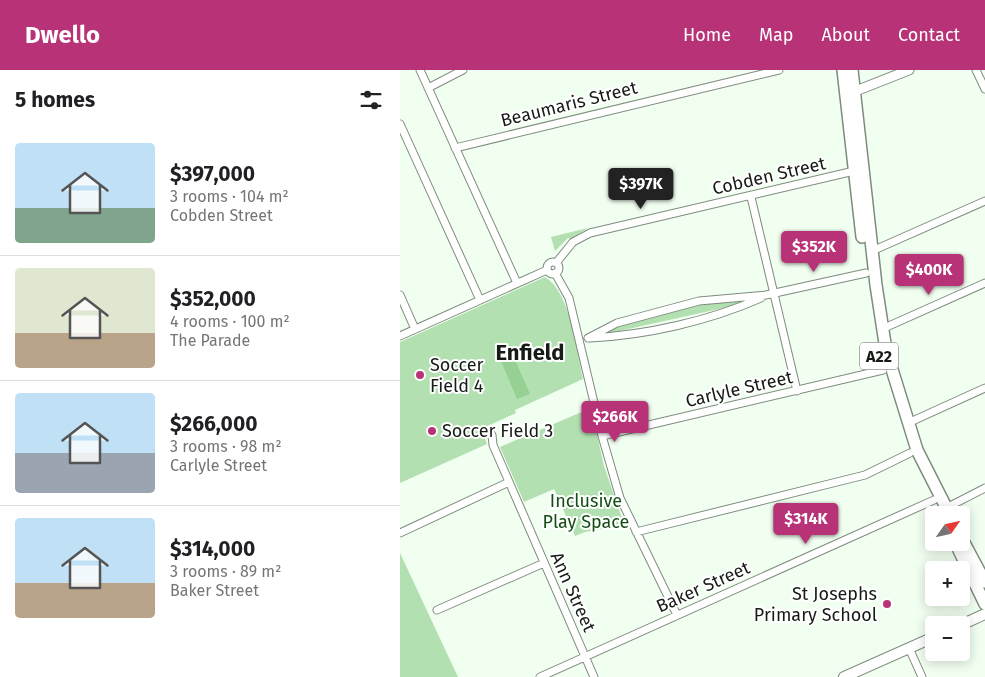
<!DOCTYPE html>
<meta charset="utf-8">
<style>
:root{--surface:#fff;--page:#f2f2f2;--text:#202124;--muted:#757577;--line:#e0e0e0;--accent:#b73277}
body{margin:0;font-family:"Fira Sans",sans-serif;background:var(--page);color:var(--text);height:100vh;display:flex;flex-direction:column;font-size:19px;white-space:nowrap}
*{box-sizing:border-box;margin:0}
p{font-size:16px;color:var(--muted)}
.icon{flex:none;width:28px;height:28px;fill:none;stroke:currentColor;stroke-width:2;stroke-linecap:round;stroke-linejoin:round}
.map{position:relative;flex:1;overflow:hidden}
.sheet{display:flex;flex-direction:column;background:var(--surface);width:400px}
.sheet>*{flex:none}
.needle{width:32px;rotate:56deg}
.controls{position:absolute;left:525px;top:436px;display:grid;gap:10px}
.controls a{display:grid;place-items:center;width:45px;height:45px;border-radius:5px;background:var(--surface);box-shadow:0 2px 12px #0003;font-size:25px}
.price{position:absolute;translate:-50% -42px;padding:0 11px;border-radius:5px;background:var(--accent);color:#fff;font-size:16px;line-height:32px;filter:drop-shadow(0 1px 2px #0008)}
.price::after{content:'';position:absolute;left:50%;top:30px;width:15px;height:11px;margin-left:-8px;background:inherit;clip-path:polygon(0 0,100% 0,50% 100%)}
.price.selected{background:#222;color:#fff}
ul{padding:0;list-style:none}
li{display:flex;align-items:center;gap:15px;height:125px;padding:0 15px}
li+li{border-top:1px solid var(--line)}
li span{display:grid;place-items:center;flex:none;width:140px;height:100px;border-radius:5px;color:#555}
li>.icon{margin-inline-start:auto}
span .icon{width:60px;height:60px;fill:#fffc;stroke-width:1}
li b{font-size:21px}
h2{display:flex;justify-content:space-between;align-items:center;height:60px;padding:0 15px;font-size:21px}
header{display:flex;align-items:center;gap:30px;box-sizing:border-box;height:70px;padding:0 25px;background:var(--accent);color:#fff}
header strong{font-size:24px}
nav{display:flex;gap:28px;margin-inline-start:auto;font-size:18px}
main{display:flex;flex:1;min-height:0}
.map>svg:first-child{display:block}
.green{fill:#b3e0b0}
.water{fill:#96d193}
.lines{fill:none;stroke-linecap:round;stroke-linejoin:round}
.minor-casing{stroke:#7f8b7e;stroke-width:9}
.tertiary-casing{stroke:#7f8b7e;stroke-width:11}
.secondary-casing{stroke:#7f8b7e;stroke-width:12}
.trunk-casing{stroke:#7f8b7e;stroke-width:14}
.minor{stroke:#fff;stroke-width:7}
.tertiary{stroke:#fff;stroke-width:9}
.secondary{stroke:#fff;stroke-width:10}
.trunk{stroke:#fff;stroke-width:11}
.poi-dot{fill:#b73277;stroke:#fff;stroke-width:2}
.labels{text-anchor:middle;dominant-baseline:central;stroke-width:4;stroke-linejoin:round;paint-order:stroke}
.shield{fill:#fff;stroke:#5c5f5c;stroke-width:1}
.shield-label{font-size:16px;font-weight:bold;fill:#161b16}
.street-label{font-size:18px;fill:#161b16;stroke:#fff}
.poi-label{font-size:18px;fill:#161b16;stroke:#fff;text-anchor:start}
.park-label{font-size:18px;fill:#124d13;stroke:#fff}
.district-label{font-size:22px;font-weight:bold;fill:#161b16;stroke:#fff}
</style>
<header>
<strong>Dwello</strong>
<nav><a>Home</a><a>Map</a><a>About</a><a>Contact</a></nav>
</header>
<main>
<section class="sheet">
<h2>5 homes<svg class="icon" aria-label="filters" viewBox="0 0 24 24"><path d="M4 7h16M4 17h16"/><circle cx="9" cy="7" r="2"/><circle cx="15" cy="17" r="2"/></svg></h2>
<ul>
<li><span style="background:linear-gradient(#bfe0f5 65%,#7fa58c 0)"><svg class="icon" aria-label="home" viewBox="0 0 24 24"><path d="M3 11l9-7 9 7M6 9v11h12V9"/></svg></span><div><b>$397,000</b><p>3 rooms · 104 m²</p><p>Cobden Street</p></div></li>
<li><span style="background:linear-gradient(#dfe7d0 65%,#b9a48a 0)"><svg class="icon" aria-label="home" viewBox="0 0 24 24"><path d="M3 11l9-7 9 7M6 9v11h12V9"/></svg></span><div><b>$352,000</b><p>4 rooms · 100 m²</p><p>The Parade</p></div></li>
<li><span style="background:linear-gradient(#bfe0f5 60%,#9aa5b1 0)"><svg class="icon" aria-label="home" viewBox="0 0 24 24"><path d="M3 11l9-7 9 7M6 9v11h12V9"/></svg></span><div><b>$266,000</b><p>3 rooms · 98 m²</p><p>Carlyle Street</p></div></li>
<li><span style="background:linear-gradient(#bfe0f5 65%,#b9a48a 0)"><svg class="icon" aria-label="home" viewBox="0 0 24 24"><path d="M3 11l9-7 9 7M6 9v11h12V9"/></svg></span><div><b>$314,000</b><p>3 rooms · 89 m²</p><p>Baker Street</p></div></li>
</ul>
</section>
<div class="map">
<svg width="585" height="607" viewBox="0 0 585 607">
<rect width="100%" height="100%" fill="#f1fff0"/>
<path class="green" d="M 188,158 L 170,169 L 168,168 L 155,181 L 151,167 Z
M 145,207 C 170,221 177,282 183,309 L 115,340 L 116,343 L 81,359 L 87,374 L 0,413 L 0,272 Z
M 349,228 L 337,235 L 210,263 L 211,258 L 292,236 Z
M 191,338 L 204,396 L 223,451 L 214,457 L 185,462 L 175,466 L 154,419 L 124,432 L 100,377 Z
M 0,483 L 58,607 L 0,607 Z"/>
<path class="water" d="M 112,283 L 130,324 L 117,329 L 100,289 Z"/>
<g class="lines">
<g class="minor-casing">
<path id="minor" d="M 20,0 L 117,213
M 576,0 L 585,19
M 28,18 L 63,0
M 0,54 L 80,230
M 55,78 L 379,0
M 351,127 L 397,321
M 472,181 L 585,131
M147 198a6 6 0 1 1 12 0a6 6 0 1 1-12 0Z
M 156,193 L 173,172 L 190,163 L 454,101
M 155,203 L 169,228 L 202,366 L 220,428 L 277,545
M 0,225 L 15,259
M 482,259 L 585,213
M 0,266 L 147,200
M 188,268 L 217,253 L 299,231 L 366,225 L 466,203
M 190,268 C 247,265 309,251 361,228
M 508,353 L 585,318
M 92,365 L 93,375 L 194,607
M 202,366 L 483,300
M 546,438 L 585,418
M 236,462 L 465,405 L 510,383
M 0,463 L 109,412
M 37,540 L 144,493
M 509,578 L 522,607
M 140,607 L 534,430"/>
</g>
<g class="tertiary-casing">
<path id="tertiary" d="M 448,24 L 509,0"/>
</g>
<g class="secondary-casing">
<path id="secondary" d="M 561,555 L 585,544
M 444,607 L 534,567"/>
</g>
<g class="trunk-casing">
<path id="trunk" d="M 443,0 L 462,167
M 452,0 L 476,215 L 486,280 L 517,380 L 550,445
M 561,467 L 585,512
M 555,472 L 585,534"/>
</g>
<use href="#minor" class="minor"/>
<use href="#tertiary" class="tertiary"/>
<use href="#secondary" class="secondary"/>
<use href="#trunk" class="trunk"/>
</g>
<g class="poi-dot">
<circle cx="20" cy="305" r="5"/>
<circle cx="32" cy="361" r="5"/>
<circle cx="487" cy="534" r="5"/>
</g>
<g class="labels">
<rect class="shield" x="460" y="272.5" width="38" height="27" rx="4"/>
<g class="shield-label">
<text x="479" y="286">A22</text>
</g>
<g class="street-label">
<text transform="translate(169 34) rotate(-14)">Beaumaris Street</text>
<text transform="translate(369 106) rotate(-13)">Cobden Street</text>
<text transform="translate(339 319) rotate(-13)">Carlyle Street</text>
<text transform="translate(303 517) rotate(-24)">Baker Street</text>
<text transform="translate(173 522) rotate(66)">Ann Street</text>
</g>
<g class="poi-label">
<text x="30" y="295">Soccer<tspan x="30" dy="21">Field 4</tspan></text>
<text x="42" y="361">Soccer Field 3</text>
<text x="477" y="524" text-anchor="end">St Josephs<tspan x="477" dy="21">Primary School</tspan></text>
</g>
<g class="park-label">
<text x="186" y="431">Inclusive<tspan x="186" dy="21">Play Space</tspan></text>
</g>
<g class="district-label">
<text x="130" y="282">Enfield</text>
</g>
</g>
</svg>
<div class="controls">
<a><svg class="needle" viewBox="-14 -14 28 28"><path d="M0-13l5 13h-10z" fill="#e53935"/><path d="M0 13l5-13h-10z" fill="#757577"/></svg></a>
<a>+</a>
<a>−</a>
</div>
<b class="price selected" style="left:241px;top:140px">$397K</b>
<b class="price" style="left:414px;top:203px">$352K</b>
<b class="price" style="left:529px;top:226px">$400K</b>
<b class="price" style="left:215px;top:373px">$266K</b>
<b class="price" style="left:406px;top:475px">$314K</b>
</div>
</main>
